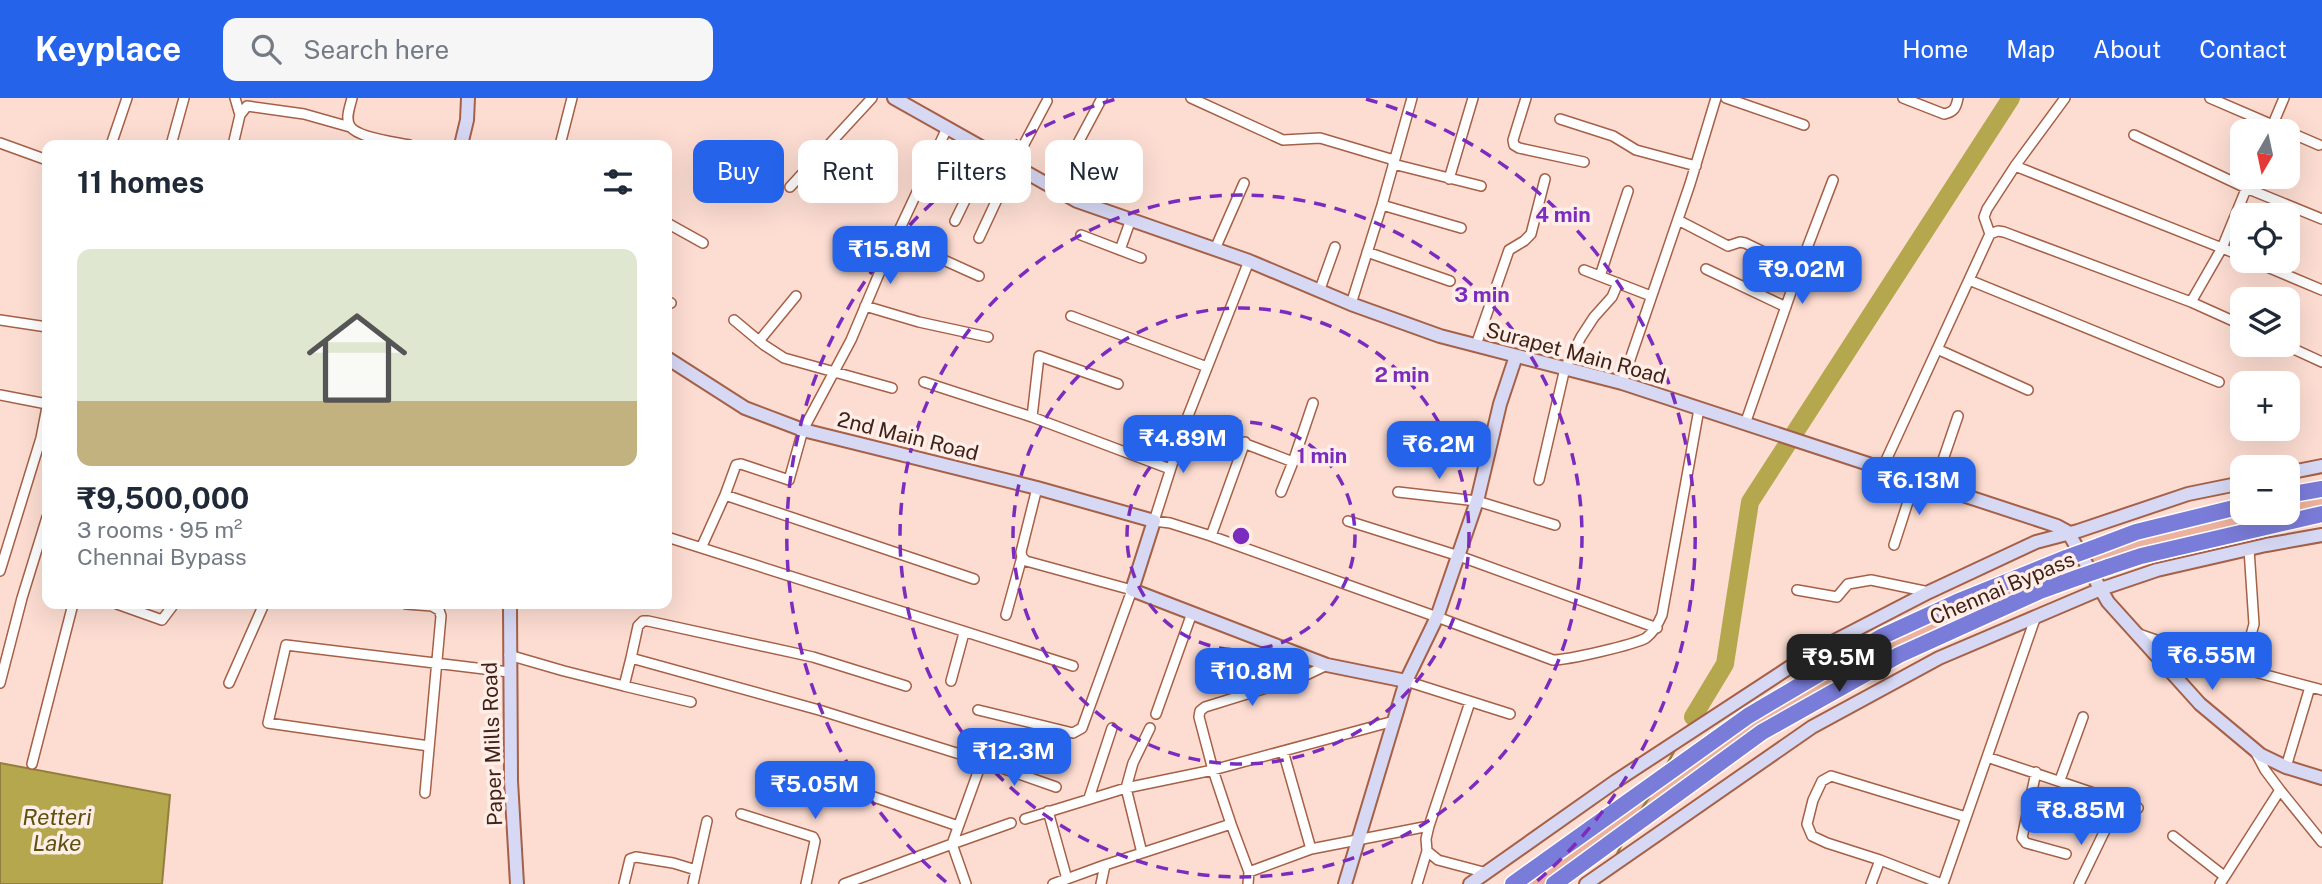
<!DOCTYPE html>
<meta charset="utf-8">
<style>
:root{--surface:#fff;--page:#f6f6f7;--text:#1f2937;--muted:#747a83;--line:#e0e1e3;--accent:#2563eb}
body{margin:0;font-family:"Public Sans",sans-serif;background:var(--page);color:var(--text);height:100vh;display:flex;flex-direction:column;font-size:26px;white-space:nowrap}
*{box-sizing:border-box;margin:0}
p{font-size:23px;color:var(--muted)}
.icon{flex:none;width:38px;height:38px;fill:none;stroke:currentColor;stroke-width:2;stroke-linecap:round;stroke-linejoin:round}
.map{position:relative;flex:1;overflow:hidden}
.sheet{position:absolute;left:42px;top:42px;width:630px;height:469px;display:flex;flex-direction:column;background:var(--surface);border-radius:14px;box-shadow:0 7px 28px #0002}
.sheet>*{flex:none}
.hud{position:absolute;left:693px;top:42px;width:665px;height:63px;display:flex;gap:14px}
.needle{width:46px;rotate:189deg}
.fabs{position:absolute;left:2230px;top:21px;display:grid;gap:14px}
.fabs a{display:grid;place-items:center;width:70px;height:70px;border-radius:14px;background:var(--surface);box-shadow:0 7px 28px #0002;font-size:35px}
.price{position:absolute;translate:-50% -60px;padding:0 16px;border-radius:14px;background:var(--accent);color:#fff;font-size:23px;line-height:46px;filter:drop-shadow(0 2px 4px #0008)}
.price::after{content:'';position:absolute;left:50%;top:42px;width:21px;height:16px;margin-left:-10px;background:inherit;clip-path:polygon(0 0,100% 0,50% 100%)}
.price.selected{background:#222;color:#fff}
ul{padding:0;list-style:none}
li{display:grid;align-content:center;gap:14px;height:371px;padding:0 35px}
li+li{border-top:2px solid var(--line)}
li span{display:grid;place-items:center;height:217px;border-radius:14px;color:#555}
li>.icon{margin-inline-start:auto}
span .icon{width:126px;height:126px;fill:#fffc;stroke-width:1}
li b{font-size:30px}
h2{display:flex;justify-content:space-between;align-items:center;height:84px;padding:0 35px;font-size:30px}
.pill{padding:0 24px;border-radius:14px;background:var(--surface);box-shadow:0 7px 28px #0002;font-size:24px;line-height:63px}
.pill.selected{background:var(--accent);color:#fff}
header{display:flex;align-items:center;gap:42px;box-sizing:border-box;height:98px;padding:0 35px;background:var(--accent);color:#fff}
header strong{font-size:33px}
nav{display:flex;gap:38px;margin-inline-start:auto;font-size:24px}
.search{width:490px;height:63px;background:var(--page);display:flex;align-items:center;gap:18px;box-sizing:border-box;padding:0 24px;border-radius:14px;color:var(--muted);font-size:26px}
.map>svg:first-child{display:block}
.green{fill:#edb29d}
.water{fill:#b5a74e;stroke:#927f3e;stroke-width:2}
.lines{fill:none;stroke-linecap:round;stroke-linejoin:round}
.stream{stroke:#927f3e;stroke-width:2.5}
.river{stroke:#b5a74e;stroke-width:18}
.street-casing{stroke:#a56047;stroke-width:12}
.secondary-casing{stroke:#a56047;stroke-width:16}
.highway-casing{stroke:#fff;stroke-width:19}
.street{stroke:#fff;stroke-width:9}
.secondary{stroke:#d7d8f4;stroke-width:12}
.highway{stroke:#7a7cd9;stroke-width:16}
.highway-bridge-casing{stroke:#fff;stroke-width:19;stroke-linecap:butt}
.highway-bridge{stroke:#7a7cd9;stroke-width:16}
.ring{fill:none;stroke:#7b2cbf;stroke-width:3.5;stroke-dasharray:12 9}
.labels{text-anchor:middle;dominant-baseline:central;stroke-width:7;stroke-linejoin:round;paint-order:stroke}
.street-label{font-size:21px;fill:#402318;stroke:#ffeee8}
.water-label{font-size:23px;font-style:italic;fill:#5c520d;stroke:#ffeee8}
.centre{fill:#7b2cbf;stroke:#ffeee8;stroke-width:3.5}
.ring-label{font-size:21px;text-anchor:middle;font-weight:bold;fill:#7b2cbf;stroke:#ffeee8;stroke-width:7;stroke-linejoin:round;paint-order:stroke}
</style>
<header>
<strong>Keyplace</strong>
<div class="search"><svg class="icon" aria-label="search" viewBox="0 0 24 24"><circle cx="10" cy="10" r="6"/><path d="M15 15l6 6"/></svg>Search here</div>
<nav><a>Home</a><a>Map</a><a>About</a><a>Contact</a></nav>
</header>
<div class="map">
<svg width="2322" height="786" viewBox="0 0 2322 786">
<rect width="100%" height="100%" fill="#fdddd2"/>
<path class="green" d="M 2322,398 L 2322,412 L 2178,442 L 1883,562 L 1655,706 L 1545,786 L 1523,786 L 1725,640 L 1878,547 L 1972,501 L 2138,437 L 2242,415 L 2287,415 L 2287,405 Z"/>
<path class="water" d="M 0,665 L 170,697 L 162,786 L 0,786 Z"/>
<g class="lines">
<path class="stream" d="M 1688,629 L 1693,619
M 1666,668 L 1676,650
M 1640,714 L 1651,696
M 1615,760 L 1623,744"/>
<path class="river" d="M 1693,619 L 1725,566 L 1750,404 L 2011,0"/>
<g class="street-casing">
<path id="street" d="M 235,0 L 240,17
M 352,0 C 350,9 345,20 350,28 C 357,40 396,44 410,47
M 1191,0 L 1283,42 L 1320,40 L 1394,62
M 1526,0 L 1513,42 L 1514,47 L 1519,50 L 1584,64
M 1726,0 L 1804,27
M 1903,0 L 1944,16 C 1954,14 1956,10 1958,0
M 2210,0 L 2319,47
M 1560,21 L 1613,38 L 1636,52 L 1696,68
M 2270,33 L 2284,0
M 2134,37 L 2246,90 L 2322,121
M 0,45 L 47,62
M 111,47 L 127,0
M 171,47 L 184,0
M 233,47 L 240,17 L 247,8 L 304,16 L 350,29
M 560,47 L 572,0
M 1393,66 L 1481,88
M 2015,68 L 2242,158
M 1449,81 L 1473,0
M 790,89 L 872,0
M 1054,90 L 1102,0
M 1382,107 L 1461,130
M 1678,122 L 1728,148 L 1740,144 L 1745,145 L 1799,171
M 955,123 L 989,53
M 667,125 L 703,145
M 1990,136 L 1984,119 L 1987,111 L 2015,68 L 2065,0
M 1081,137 L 1141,160
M 895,140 L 979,178
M 979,140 L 1013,67 L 1047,3
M 1215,151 L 1244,85
M 1120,152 L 1131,121
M 1367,154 L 1450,183
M 1249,163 L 1186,323 L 1154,423 L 1170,425 L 1211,438 L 1437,519 L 1553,562 C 1568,562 1633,547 1646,540 C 1654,534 1658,526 1662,517 L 1699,311
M 2253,163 L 2322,192
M 1706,171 L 1786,209
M 1584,172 L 1651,198
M 1600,178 L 1628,93
M 1969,182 L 2219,284
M 1320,191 L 1335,149
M 667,203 L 671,205
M 2191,204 L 2222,150 L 2251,79
M 1351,206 L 1382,107 L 1412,0
M 865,208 L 919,224 L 988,239
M 1071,218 L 1207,269
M 0,222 L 47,229
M 734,222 L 764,247 L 784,260 L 892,290
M 759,243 L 796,198
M 1476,247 L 1509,152 L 1524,143 L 1531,136 L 1545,81
M 2285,247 L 2322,264
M 1937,251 L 2028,292
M 924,284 L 1032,319 L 1170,371
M 1622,285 L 1690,86 L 1716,0
M 0,297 L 47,306
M 1032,319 L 1039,258 L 1118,286
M 1186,323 L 1293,364 L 1281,394
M 1745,326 L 1799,171 L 1833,82
M 1293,364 L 1313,305
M 1882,371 L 1990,136 L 1998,133 L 2004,134 L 2191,204 L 2242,227
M 1539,382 L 1565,270 L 1581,239 L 1594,219 L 1612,199 L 1618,185
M 1934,388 L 1958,318
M 1398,394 L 1477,403 L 1555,427
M 725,397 L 736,367 L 741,366 L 789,382 L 803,332 L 851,242 L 881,171 L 947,30
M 1348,423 L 1459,458 L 1657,530
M 1211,438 L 1245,344
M 667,439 L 1073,568
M 1894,447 L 1915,382
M 702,448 L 725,397 L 974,481
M 0,473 L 41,340 L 47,309
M 1797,492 L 1837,499 L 1848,486 L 1871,482 L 1929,494
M 117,506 L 162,522 L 174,506
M 406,506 L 432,508 L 439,512 L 441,518 L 425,695
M 1006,517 L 1022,459
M 2136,535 L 2225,566 L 2322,592
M 509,557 L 564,573 L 624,588
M 631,560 L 638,528 L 643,523 L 648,523 L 813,559 L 906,588
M 1327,567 L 1302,579 L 1205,609 L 1200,613 L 1199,619 L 1213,672 L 1394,623
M 2242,570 L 2254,526 L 2249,451
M 951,583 L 964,535
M 1406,583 L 1510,616
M 0,585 L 22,500 L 47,419
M 229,585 L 264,506
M 691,604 L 624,588 L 631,560 L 819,612 L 982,663 L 952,746 L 844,786
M 1470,604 L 1429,728 L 1426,741 L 1427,753 L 1438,762 L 1487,775
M 978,612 L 1073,635 L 1082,630 L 1132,492 L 1026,463 L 1022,459 L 1021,454 L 1037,390
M 1156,616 L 1192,515
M 429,648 L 268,625 L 286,547 L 509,574
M 1283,653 L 1311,751
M 2256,655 L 2265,672 L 2280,692
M 1987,659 L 2138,710
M 982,663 L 1056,689
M 32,666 L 73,506
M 2286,669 L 2310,589
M 2036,674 L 2022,740 L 2026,745 L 2066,756
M 2060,682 L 2083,619
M 874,699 L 958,728
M 1089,700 L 1112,630
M 1048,713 L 1067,781
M 741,716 L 813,739 L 815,743 L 806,786
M 1025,721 L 1126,690 L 1213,672 L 1231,726
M 2173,738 L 2224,778
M 1142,755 L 1126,690 L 1133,665 L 1150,630
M 1880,762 L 1827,745 L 1812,738 L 1807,726 L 1813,702 L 1822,683 L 1831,678 L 1966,719
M 696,772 L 707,723
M 1249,774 L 1311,751 L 1429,728
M 1944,783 L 2036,518
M 624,786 L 630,761 L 636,759 L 673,765 L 696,772 L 693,786
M 966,786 L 952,746 L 1011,725
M 1053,786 L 1105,767
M 1101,786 L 1105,767 L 1231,726 L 1249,774 L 1248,786
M 1417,786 L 1427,753
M 1871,786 L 1880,762 L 1942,786
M 2079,786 L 2109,724
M 2220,786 L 2280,692 L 2322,744"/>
</g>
<g class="secondary-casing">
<path id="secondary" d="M 894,0 L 1077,103 L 1249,163 L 1351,206 L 1440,238 L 1622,285 L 2057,428 L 2068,434
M 461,47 L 467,22 L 468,0
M 667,260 L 745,310 L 803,332 L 1037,390 L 1154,423 L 1132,492 L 1327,567 L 1406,583
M 2287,375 L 2322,368
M 2068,434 L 2108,504 L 2200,606 L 2261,657 L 2286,669 L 2322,680
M 510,506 L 511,683 L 517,786
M 1345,786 L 1406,583 L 1437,519 L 1477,403 L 1500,306 L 1516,258
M 1470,786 L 1616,683 L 1813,554 L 1929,494 L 2036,444 L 2078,433 L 2188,396 L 2242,385
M 1586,786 L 1812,629 L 1939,560 L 2101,491 L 2157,472 L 2266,447 L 2322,437"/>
</g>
<g class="highway-casing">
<path id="highway" d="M 2287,397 L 2322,391
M 2099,448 L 2136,434 L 2242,408
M 2108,469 L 2141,458 L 2322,416
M 1513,786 L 1748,618 L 1883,538 L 1957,504 L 2066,460
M 1554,786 L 1762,634 L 1899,557 L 2040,493 L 2079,479"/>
</g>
<use href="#street" class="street"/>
<use href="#secondary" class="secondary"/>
<use href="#highway" class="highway"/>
<g class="highway-bridge-casing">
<path id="highway-bridge" d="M 2066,460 L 2099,448
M 2079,479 L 2108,469"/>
</g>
<use href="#highway-bridge" class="highway-bridge"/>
</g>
<g class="ring">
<circle cx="1241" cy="438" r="114"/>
<circle cx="1241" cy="438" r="228"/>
<circle cx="1241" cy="438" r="341"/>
<path d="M946 784A455 455 0 0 1 1116 1M1366 1A455 455 0 0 1 1536 784"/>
</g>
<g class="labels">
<g class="street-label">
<text transform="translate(1576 255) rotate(15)">Surapet Main Road</text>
<text transform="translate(908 338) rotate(14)">2nd Main Road</text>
<text transform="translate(2002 490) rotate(-23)">Chennai Bypass</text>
<text transform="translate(492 646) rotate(-92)">Paper Mills Road</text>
</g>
<g class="water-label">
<text x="57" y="718">Retteri<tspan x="57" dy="26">Lake</tspan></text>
</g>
</g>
<circle cx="1241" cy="438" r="10" class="centre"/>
<g class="ring-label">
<text x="1563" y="124">4 min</text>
<text x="1482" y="204">3 min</text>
<text x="1402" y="284">2 min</text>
<text x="1322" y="365">1 min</text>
</g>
</svg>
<div class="fabs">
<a><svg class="needle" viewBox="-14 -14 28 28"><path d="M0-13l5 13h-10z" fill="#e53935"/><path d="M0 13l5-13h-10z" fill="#747a83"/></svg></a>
<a><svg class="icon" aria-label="locate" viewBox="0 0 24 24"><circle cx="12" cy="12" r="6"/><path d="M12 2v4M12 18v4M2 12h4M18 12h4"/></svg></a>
<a><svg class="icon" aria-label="layers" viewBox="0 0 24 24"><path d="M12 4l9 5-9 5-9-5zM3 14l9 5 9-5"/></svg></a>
<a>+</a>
<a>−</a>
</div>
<b class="price" style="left:890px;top:188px">₹15.8M</b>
<b class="price" style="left:1802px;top:208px">₹9.02M</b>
<b class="price" style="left:1183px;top:377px">₹4.89M</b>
<b class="price" style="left:1439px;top:383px">₹6.2M</b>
<b class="price" style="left:1919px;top:419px">₹6.13M</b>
<b class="price" style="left:2212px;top:594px">₹6.55M</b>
<b class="price selected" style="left:1839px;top:596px">₹9.5M</b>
<b class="price" style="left:1252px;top:610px">₹10.8M</b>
<b class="price" style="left:1014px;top:690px">₹12.3M</b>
<b class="price" style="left:815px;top:723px">₹5.05M</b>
<b class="price" style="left:2081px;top:749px">₹8.85M</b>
<div class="hud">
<a class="pill selected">Buy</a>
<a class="pill">Rent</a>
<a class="pill">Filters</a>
<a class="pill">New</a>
</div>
<section class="sheet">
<h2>11 homes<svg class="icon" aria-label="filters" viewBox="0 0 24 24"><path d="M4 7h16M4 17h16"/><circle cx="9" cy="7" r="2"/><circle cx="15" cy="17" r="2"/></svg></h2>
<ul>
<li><span style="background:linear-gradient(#dfe7d0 70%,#c2b280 0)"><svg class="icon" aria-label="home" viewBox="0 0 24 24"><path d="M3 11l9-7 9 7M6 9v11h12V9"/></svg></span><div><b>₹9,500,000</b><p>3 rooms · 95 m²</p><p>Chennai Bypass</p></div></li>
</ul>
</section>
</div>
